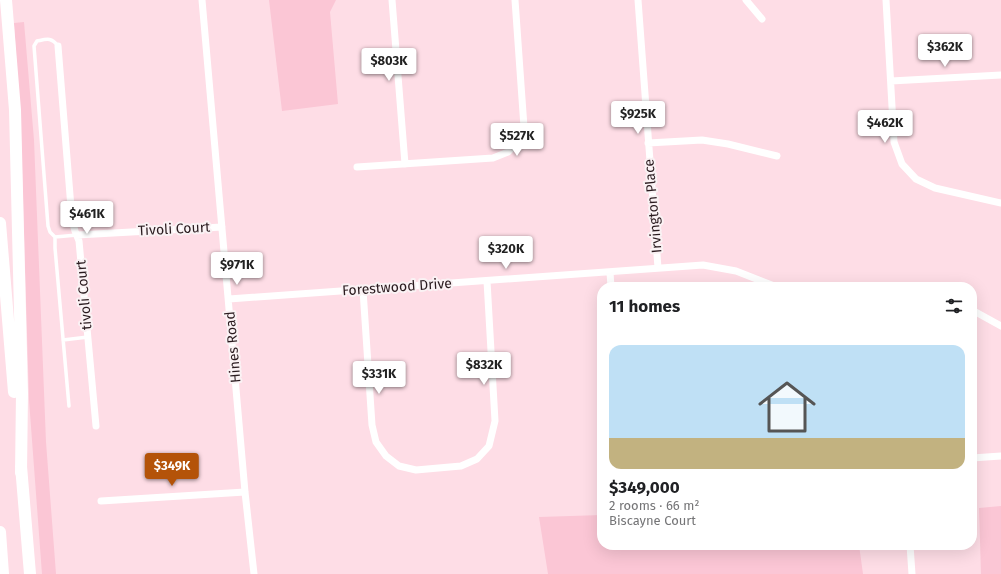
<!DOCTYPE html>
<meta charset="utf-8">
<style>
:root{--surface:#fff;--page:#f2f2f2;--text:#202124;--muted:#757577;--accent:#b45309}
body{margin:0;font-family:"Fira Sans",sans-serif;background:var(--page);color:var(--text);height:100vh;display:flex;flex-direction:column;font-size:15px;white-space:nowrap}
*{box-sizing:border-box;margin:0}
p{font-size:13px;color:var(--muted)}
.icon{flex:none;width:22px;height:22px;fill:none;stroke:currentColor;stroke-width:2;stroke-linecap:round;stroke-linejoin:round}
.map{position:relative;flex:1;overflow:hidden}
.sheet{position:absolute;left:597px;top:282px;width:380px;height:268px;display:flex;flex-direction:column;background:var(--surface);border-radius:16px;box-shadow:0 4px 16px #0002}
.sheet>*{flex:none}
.price{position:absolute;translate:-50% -34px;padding:0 9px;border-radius:4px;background:#fff;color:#222;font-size:13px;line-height:26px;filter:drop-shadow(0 1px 2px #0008)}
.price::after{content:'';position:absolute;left:50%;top:24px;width:12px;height:9px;margin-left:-6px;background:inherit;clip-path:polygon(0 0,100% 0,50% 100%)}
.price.active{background:var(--accent);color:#fff}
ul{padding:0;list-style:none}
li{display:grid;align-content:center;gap:8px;height:212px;padding:0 12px}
li span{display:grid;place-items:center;height:124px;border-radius:12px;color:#555}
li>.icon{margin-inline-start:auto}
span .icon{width:72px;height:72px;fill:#fffc;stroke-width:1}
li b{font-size:17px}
h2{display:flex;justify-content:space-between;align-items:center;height:48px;padding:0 12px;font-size:17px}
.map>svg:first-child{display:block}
.green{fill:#fbc6d5}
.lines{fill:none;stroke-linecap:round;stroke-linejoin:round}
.service{stroke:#fff;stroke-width:3.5}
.minor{stroke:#fff;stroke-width:7}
.motorway{stroke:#fff;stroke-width:12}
.labels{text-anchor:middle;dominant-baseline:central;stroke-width:4;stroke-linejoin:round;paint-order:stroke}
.street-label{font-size:14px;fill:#2a1b1f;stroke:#faf2f4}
</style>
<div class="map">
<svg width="1001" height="574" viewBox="0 0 1001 574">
<rect width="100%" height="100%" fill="#fedde6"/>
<path class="green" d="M 269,0 L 336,0 L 330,12 L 338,104 L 282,111 Z
M 24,22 L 34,140 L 46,442 L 56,574 L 42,574 L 29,400 L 21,134 L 14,23 Z
M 1001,506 L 1001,574 L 981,574 L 979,508 Z
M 602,515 L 602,545 L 859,545 L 863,574 L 548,574 L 539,517 Z"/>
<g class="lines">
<path class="service" d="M 58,46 C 51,37 47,39 37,41 L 34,46 L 48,226 L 50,232 L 55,237 L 77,235
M 55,237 L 55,248 L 69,406
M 63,340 L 88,337"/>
<path class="minor" d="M 202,0 L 245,492 L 254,574
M 392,0 L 405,164
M 638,0 L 658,268
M 746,0 L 762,19
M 886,0 L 894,142 L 902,164 L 916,179 L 935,188 L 1001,203
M 58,46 L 72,220 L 75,231 L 79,241 L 96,426
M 891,81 L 1001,75
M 648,143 L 702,140 L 728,144 L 777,156
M 357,167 L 493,158 L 508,152 L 516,144 L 524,127 L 515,0
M 77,235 L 222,227
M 610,272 L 611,287
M 363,290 L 372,425 L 376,442 L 386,456 L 399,466 L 416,470 L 461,466 L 477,459 L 489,446 L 495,421 L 487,281
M 229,299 L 703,265 L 736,271 L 777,287
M 972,310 L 1001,326
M 972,458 L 1001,456
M 101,501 L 245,492
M 910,545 L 912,574"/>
<path class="motorway" d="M 6,0 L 15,110 L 22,393 L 21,473
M 0,223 L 14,392
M 21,466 L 30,574
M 0,532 L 3,574"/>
</g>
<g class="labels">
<g class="street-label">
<text transform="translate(653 206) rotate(-95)">Irvington Place</text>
<text transform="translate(174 229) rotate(-3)">Tivoli Court</text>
<text transform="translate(397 287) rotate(-4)">Forestwood Drive</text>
<text transform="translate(84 295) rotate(-95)">tivoli Court</text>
<text transform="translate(233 347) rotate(-95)">Hines Road</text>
</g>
</g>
</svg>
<b class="price" style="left:945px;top:68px">$362K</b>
<b class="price" style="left:389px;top:82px">$803K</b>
<b class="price" style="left:638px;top:135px">$925K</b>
<b class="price" style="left:885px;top:144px">$462K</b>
<b class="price" style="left:517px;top:157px">$527K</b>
<b class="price" style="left:87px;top:235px">$461K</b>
<b class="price" style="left:506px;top:270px">$320K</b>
<b class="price" style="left:237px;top:286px">$971K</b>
<b class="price" style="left:484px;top:386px">$832K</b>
<b class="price" style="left:379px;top:395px">$331K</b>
<b class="price active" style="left:172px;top:487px">$349K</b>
<section class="sheet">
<h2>11 homes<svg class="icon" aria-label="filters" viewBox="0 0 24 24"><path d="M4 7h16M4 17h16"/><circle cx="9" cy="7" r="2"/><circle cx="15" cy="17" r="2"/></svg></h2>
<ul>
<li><span style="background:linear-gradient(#bfe0f5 75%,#c2b280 0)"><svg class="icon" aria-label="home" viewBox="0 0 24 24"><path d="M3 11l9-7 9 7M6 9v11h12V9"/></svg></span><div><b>$349,000</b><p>2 rooms · 66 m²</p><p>Biscayne Court</p></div></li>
</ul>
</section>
</div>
